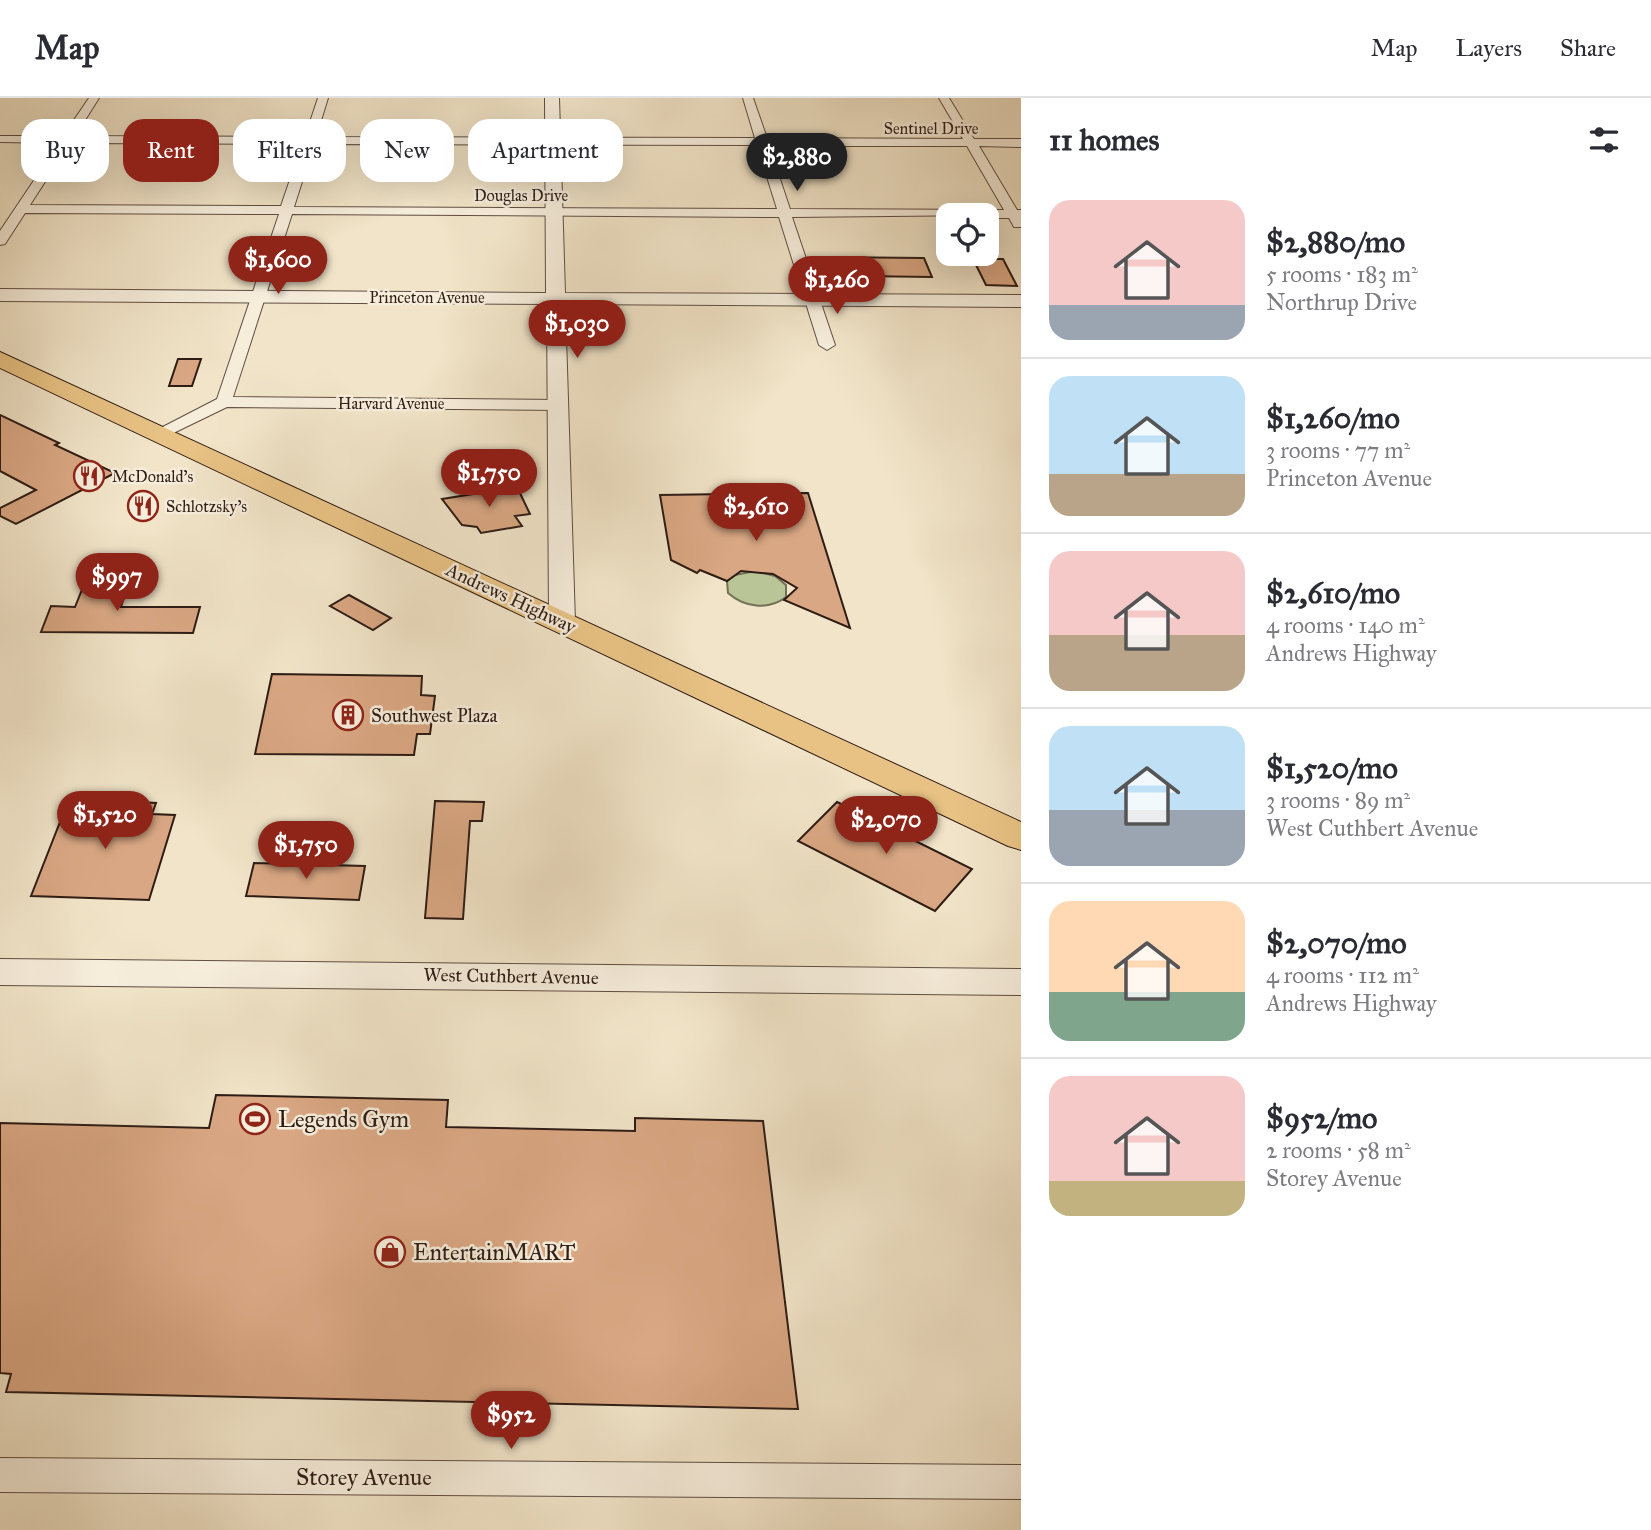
<!DOCTYPE html>
<meta charset="utf-8">
<style>
:root{--surface:#fff;--page:#f7f7f7;--text:#2b2b33;--muted:#7c7c81;--line:#e1e1e2;--accent:#8f2418}
body{margin:0;font-family:"IM FELL Great Primer",serif;background:var(--page);color:var(--text);height:100vh;display:flex;flex-direction:column;font-size:26px;white-space:nowrap}
*{box-sizing:border-box;margin:0}
p{font-size:23px;color:var(--muted)}
.icon{flex:none;width:38px;height:38px;fill:none;stroke:currentColor;stroke-width:2;stroke-linecap:round;stroke-linejoin:round}
.map{position:relative;flex:1;overflow:hidden}
.details{display:flex;flex-direction:column;background:var(--surface);width:630px}
.details>*{flex:none}
.hud{position:absolute;left:21px;top:21px;width:665px;height:63px;display:flex;gap:14px}
.controls{position:absolute;left:936px;top:105px;display:grid;gap:14px}
.controls a{display:grid;place-items:center;width:63px;height:63px;border-radius:14px;background:var(--surface);box-shadow:0 7px 28px #0002;font-size:35px}
.price{position:absolute;translate:-50% -60px;padding:0 16px;border-radius:24px;background:var(--accent);color:#fff;font-size:23px;line-height:46px;filter:drop-shadow(0 2px 4px #0008)}
.price::after{content:'';position:absolute;left:50%;top:42px;width:21px;height:16px;margin-left:-10px;background:inherit;clip-path:polygon(0 0,100% 0,50% 100%)}
.price.active{background:#222;color:#fff}
ul{padding:0;list-style:none}
li{display:flex;align-items:center;gap:21px;height:175px;padding:0 28px}
li+li{border-top:2px solid var(--line)}
li span{display:grid;place-items:center;flex:none;width:196px;height:140px;border-radius:21px;color:#555}
li>.icon{margin-inline-start:auto}
span .icon{width:84px;height:84px;fill:#fffc;stroke-width:1}
li b{font-size:30px}
h2{display:flex;justify-content:space-between;align-items:center;height:84px;padding:0 28px;font-size:30px}
.pill{padding:0 24px;border-radius:21px;background:var(--surface);box-shadow:0 7px 28px #0002;font-size:24px;line-height:63px}
.pill.active{background:var(--accent);color:#fff}
header{display:flex;align-items:center;gap:42px;box-sizing:border-box;height:98px;padding:0 35px;background:var(--surface);border-bottom:2px solid var(--line)}
header strong{font-size:33px}
nav{display:flex;gap:38px;margin-inline-start:auto;font-size:24px}
main{display:flex;flex:1;min-height:0}
.map>svg:first-child{display:block}
.green{fill:#b9c497;stroke:#747056;stroke-width:2}
.building{fill:#d9a783;stroke:#2e1c15;stroke-width:2}
.lines{fill:none;stroke-linecap:round;stroke-linejoin:round}
.minor-casing{stroke:#5f4e42;stroke-width:2}
.tertiary-casing{stroke:#5f4e42;stroke-width:2}
.primary-casing{stroke:#2e1c15;stroke-width:2}
.minor{fill:#f6eddb;fill-rule:evenodd}
.tertiary{fill:#f6eddb;fill-rule:evenodd}
.primary{fill:#e8c284;fill-rule:evenodd}
.labels{text-anchor:middle;dominant-baseline:central;stroke-width:5;stroke-linejoin:round;paint-order:stroke}
.far-street-label{font-size:16px;fill:#2e1c15;stroke:#f6eddb}
.far-poi-label{font-size:16px;fill:#2e1c15;stroke:#f6eddb;text-anchor:start}
.street-label{font-size:19px;fill:#2e1c15;stroke:#f6eddb}
.poi-label{font-size:19px;fill:#2e1c15;stroke:#f6eddb;text-anchor:start}
.near-poi-label{font-size:23px;fill:#2e1c15;stroke:#f6eddb;text-anchor:start}
.near-street-label{font-size:23px;fill:#2e1c15;stroke:#f6eddb}
</style>
<header>
<strong>Map</strong>
<nav><a>Map</a><a>Layers</a><a>Share</a></nav>
</header>
<main>
<div class="map">
<svg width="1021" height="1432" viewBox="0 0 1021 1432">
<rect width="100%" height="100%" fill="#f1e4c8"/>
<filter id="stains"><feTurbulence type="fractalNoise" baseFrequency=".00286" numOctaves="4"/><feColorMatrix values="0 0 0 0 .2 0 0 0 0 .09 0 0 0 0 .02 0 0 0 .5 -.17"/></filter>
<radialGradient id="worn" r=".72"><stop offset=".6" stop-color="#630" stop-opacity="0"/><stop offset="1" stop-color="#630" stop-opacity=".3"/></radialGradient>
<path class="green" d="M 755,473 L 775,478 L 786,487 L 786,499 C 768,513 744,509 728,495 L 727,483 L 735,477 Z"/>
<path class="building" d="M 821,159 L 924,160 L 932,179 L 860,178 L 861,182 L 827,181 Z
M 973,161 L 1003,161 L 1017,188 L 986,187 Z
M 178,261 L 201,261 L 192,288 L 169,288 Z
M 0,317 L 59,345 L 55,347 L 115,375 L 16,426 L 0,418 L 0,410 L 36,392 L 0,373 Z
M 517,389 L 530,416 L 515,418 L 522,428 L 481,435 L 477,429 L 462,427 L 442,401 Z
M 808,395 L 850,530 L 784,502 L 797,490 L 773,476 L 741,473 L 727,483 L 700,472 L 697,475 L 671,462 L 660,397 Z
M 87,479 L 130,479 L 121,509 L 200,509 L 193,535 L 41,534 L 51,508 L 75,509 Z
M 349,497 L 391,520 L 373,532 L 330,508 Z
M 272,576 L 422,578 L 421,597 L 435,598 L 430,636 L 417,636 L 414,657 L 255,656 Z
M 69,701 L 156,705 L 152,716 L 175,717 L 149,802 L 31,798 Z
M 435,703 L 484,704 L 482,723 L 470,723 L 463,821 L 425,820 Z
M 837,704 L 972,771 L 935,813 L 798,743 Z
M 254,765 L 365,768 L 359,802 L 246,798 Z
M 216,997 L 448,1002 L 446,1029 L 635,1033 L 635,1020 L 763,1023 L 798,1311 L 6,1294 L 11,1276 L 0,1275 L 0,1025 L 209,1030 Z"/>
<g class="lines">
<g class="minor-casing">
<path id="minor" d="M 89,0 L 99,0 L 75,38 L 305,39 L 318,0 L 328,0 L 316,39 L 755,40 L 743,0 L 753,0 L 767,40 L 963,41 L 939,0 L 949,0 L 974,41 L 1021,41 L 1021,49 L 979,48 L 1017,112 L 1021,112 L 1021,129 L 1014,129 L 1009,120 L 987,120 L 987,117 L 792,119 L 835,247 L 827,252 L 819,247 L 779,119 L 292,116 L 233,299 L 558,302 L 566,307 L 558,312 L 227,309 L 161,341 L 155,339 L 153,336 L 155,333 L 217,301 L 279,116 L 25,115 L 5,146 L 0,147 L 0,133 L 59,45 L 0,44 L 0,38 L 63,38 ZM 70,45 L 302,46 L 281,108 L 30,107 ZM 314,46 L 757,47 L 777,111 L 294,109 ZM 769,48 L 967,48 L 1004,112 L 790,111 Z
M 0,1360 L 1021,1367 L 1021,1401 L 0,1394 Z"/>
</g>
<g class="tertiary-casing">
<path id="tertiary" d="M 545,0 L 559,0 L 565,195 L 1021,197 L 1021,209 L 565,206 L 575,524 L 571,529 L 562,532 L 553,529 L 549,524 L 547,206 L 0,203 L 0,191 L 546,195 Z
M 0,861 L 1021,871 L 1021,897 L 0,887 Z"/>
</g>
<g class="primary-casing">
<path id="primary" d="M 0,254 L 1021,724 L 1021,752 L 1008,748 L 0,270 Z"/>
</g>
<use href="#minor" class="minor"/>
<use href="#tertiary" class="tertiary"/>
<use href="#primary" class="primary"/>
</g>
<defs>
<g id="restaurant-ring" transform="scale(1.575)"><circle r="9.5" fill="#f6eddb" stroke="#8f2418" stroke-width="1.5"/><path d="M-5-6h1v4h1v-4h1v4h1v-4h1v5L-1.5 .5V6h-2V.5L-5-1ZM5-6V6H3V1.5H1.5Q1.5-4 5-6Z" fill="#8f2418"/></g>
<g id="building-ring" transform="scale(1.575)"><circle r="9.5" fill="#f6eddb" stroke="#8f2418" stroke-width="1.5"/><path d="M-4-6H4V6H1V3H-1V6H-4ZM-2.5-4.3h1.7v1.8h-1.7ZM.8-4.3h1.7v1.8H.8ZM-2.5-1h1.7V.8h-1.7ZM.8-1h1.7V.8H.8Z" fill="#8f2418"/></g>
<g id="stadium-ring" transform="scale(1.575)"><circle r="9.5" fill="#f6eddb" stroke="#8f2418" stroke-width="1.5"/><path d="M0-5a6.5 5 0 1 0 0 10a6.5 5 0 1 0 0-10ZM-3.5-1.8h7v3.6h-7Z" fill="#8f2418"/></g>
<g id="shop-ring" transform="scale(1.575)"><circle r="9.5" fill="#f6eddb" stroke="#8f2418" stroke-width="1.5"/><path d="M-5-2.5h2.3a2.7 3.5 0 0 1 5.4 0H5L5.5 6h-11ZM-1.5-2.5h3a1.5 2.3 0 0 0-3 0Z" fill="#8f2418"/></g>
</defs>
<g fill-rule="evenodd">
<use href="#restaurant-ring" x="89" y="378"/>
<use href="#restaurant-ring" x="143" y="408"/>
<use href="#building-ring" x="348" y="617"/>
<use href="#stadium-ring" x="255" y="1021"/>
<use href="#shop-ring" x="390" y="1154"/>
</g>
<g class="labels">
<g class="far-street-label">
<text x="931" y="30">Sentinel Drive</text>
<text x="521" y="97">Douglas Drive</text>
<text x="427" y="199">Princeton Avenue</text>
<text x="391" y="305">Harvard Avenue</text>
</g>
<g class="far-poi-label">
<text x="112" y="378">McDonald's</text>
<text x="166" y="408">Schlotzsky's</text>
</g>
<g class="street-label">
<text transform="translate(511 500) rotate(25)">Andrews Highway</text>
<text transform="translate(511 878) rotate(1)">West Cuthbert Avenue</text>
</g>
<g class="poi-label">
<text x="371" y="617">Southwest Plaza</text>
</g>
<g class="near-poi-label">
<text x="278" y="1021">Legends Gym</text>
<text x="413" y="1154">EntertainMART</text>
</g>
<g class="near-street-label">
<text x="364" y="1379">Storey Avenue</text>
</g>
</g>
<rect width="100%" height="100%" filter="url(#stains)"/>
<rect width="100%" height="100%" fill="url(#worn)"/>
</svg>
<div class="controls">
<a><svg class="icon" aria-label="locate" viewBox="0 0 24 24"><circle cx="12" cy="12" r="6"/><path d="M12 2v4M12 18v4M2 12h4M18 12h4"/></svg></a>
</div>
<b class="price active" style="left:797px;top:95px">$2,880</b>
<b class="price" style="left:278px;top:198px">$1,600</b>
<b class="price" style="left:837px;top:218px">$1,260</b>
<b class="price" style="left:577px;top:262px">$1,030</b>
<b class="price" style="left:489px;top:411px">$1,750</b>
<b class="price" style="left:756px;top:445px">$2,610</b>
<b class="price" style="left:117px;top:515px">$997</b>
<b class="price" style="left:105px;top:753px">$1,520</b>
<b class="price" style="left:886px;top:758px">$2,070</b>
<b class="price" style="left:306px;top:783px">$1,750</b>
<b class="price" style="left:511px;top:1353px">$952</b>
<div class="hud">
<a class="pill">Buy</a>
<a class="pill active">Rent</a>
<a class="pill">Filters</a>
<a class="pill">New</a>
<a class="pill">Apartment</a>
</div>
</div>
<section class="details">
<h2>11 homes<svg class="icon" aria-label="filters" viewBox="0 0 24 24"><path d="M4 7h16M4 17h16"/><circle cx="9" cy="7" r="2"/><circle cx="15" cy="17" r="2"/></svg></h2>
<ul>
<li><span style="background:linear-gradient(#f6c9c9 75%,#9aa5b1 0)"><svg class="icon" aria-label="home" viewBox="0 0 24 24"><path d="M3 11l9-7 9 7M6 9v11h12V9"/></svg></span><div><b>$2,880/mo</b><p>5 rooms · 183 m²</p><p>Northrup Drive</p></div></li>
<li><span style="background:linear-gradient(#bfe0f5 70%,#b9a48a 0)"><svg class="icon" aria-label="home" viewBox="0 0 24 24"><path d="M3 11l9-7 9 7M6 9v11h12V9"/></svg></span><div><b>$1,260/mo</b><p>3 rooms · 77 m²</p><p>Princeton Avenue</p></div></li>
<li><span style="background:linear-gradient(#f6c9c9 60%,#b9a48a 0)"><svg class="icon" aria-label="home" viewBox="0 0 24 24"><path d="M3 11l9-7 9 7M6 9v11h12V9"/></svg></span><div><b>$2,610/mo</b><p>4 rooms · 140 m²</p><p>Andrews Highway</p></div></li>
<li><span style="background:linear-gradient(#bfe0f5 60%,#9aa5b1 0)"><svg class="icon" aria-label="home" viewBox="0 0 24 24"><path d="M3 11l9-7 9 7M6 9v11h12V9"/></svg></span><div><b>$1,520/mo</b><p>3 rooms · 89 m²</p><p>West Cuthbert Avenue</p></div></li>
<li><span style="background:linear-gradient(#ffd9b3 65%,#7fa58c 0)"><svg class="icon" aria-label="home" viewBox="0 0 24 24"><path d="M3 11l9-7 9 7M6 9v11h12V9"/></svg></span><div><b>$2,070/mo</b><p>4 rooms · 112 m²</p><p>Andrews Highway</p></div></li>
<li><span style="background:linear-gradient(#f6c9c9 75%,#c2b280 0)"><svg class="icon" aria-label="home" viewBox="0 0 24 24"><path d="M3 11l9-7 9 7M6 9v11h12V9"/></svg></span><div><b>$952/mo</b><p>2 rooms · 58 m²</p><p>Storey Avenue</p></div></li>
</ul>
</section>
</main>
